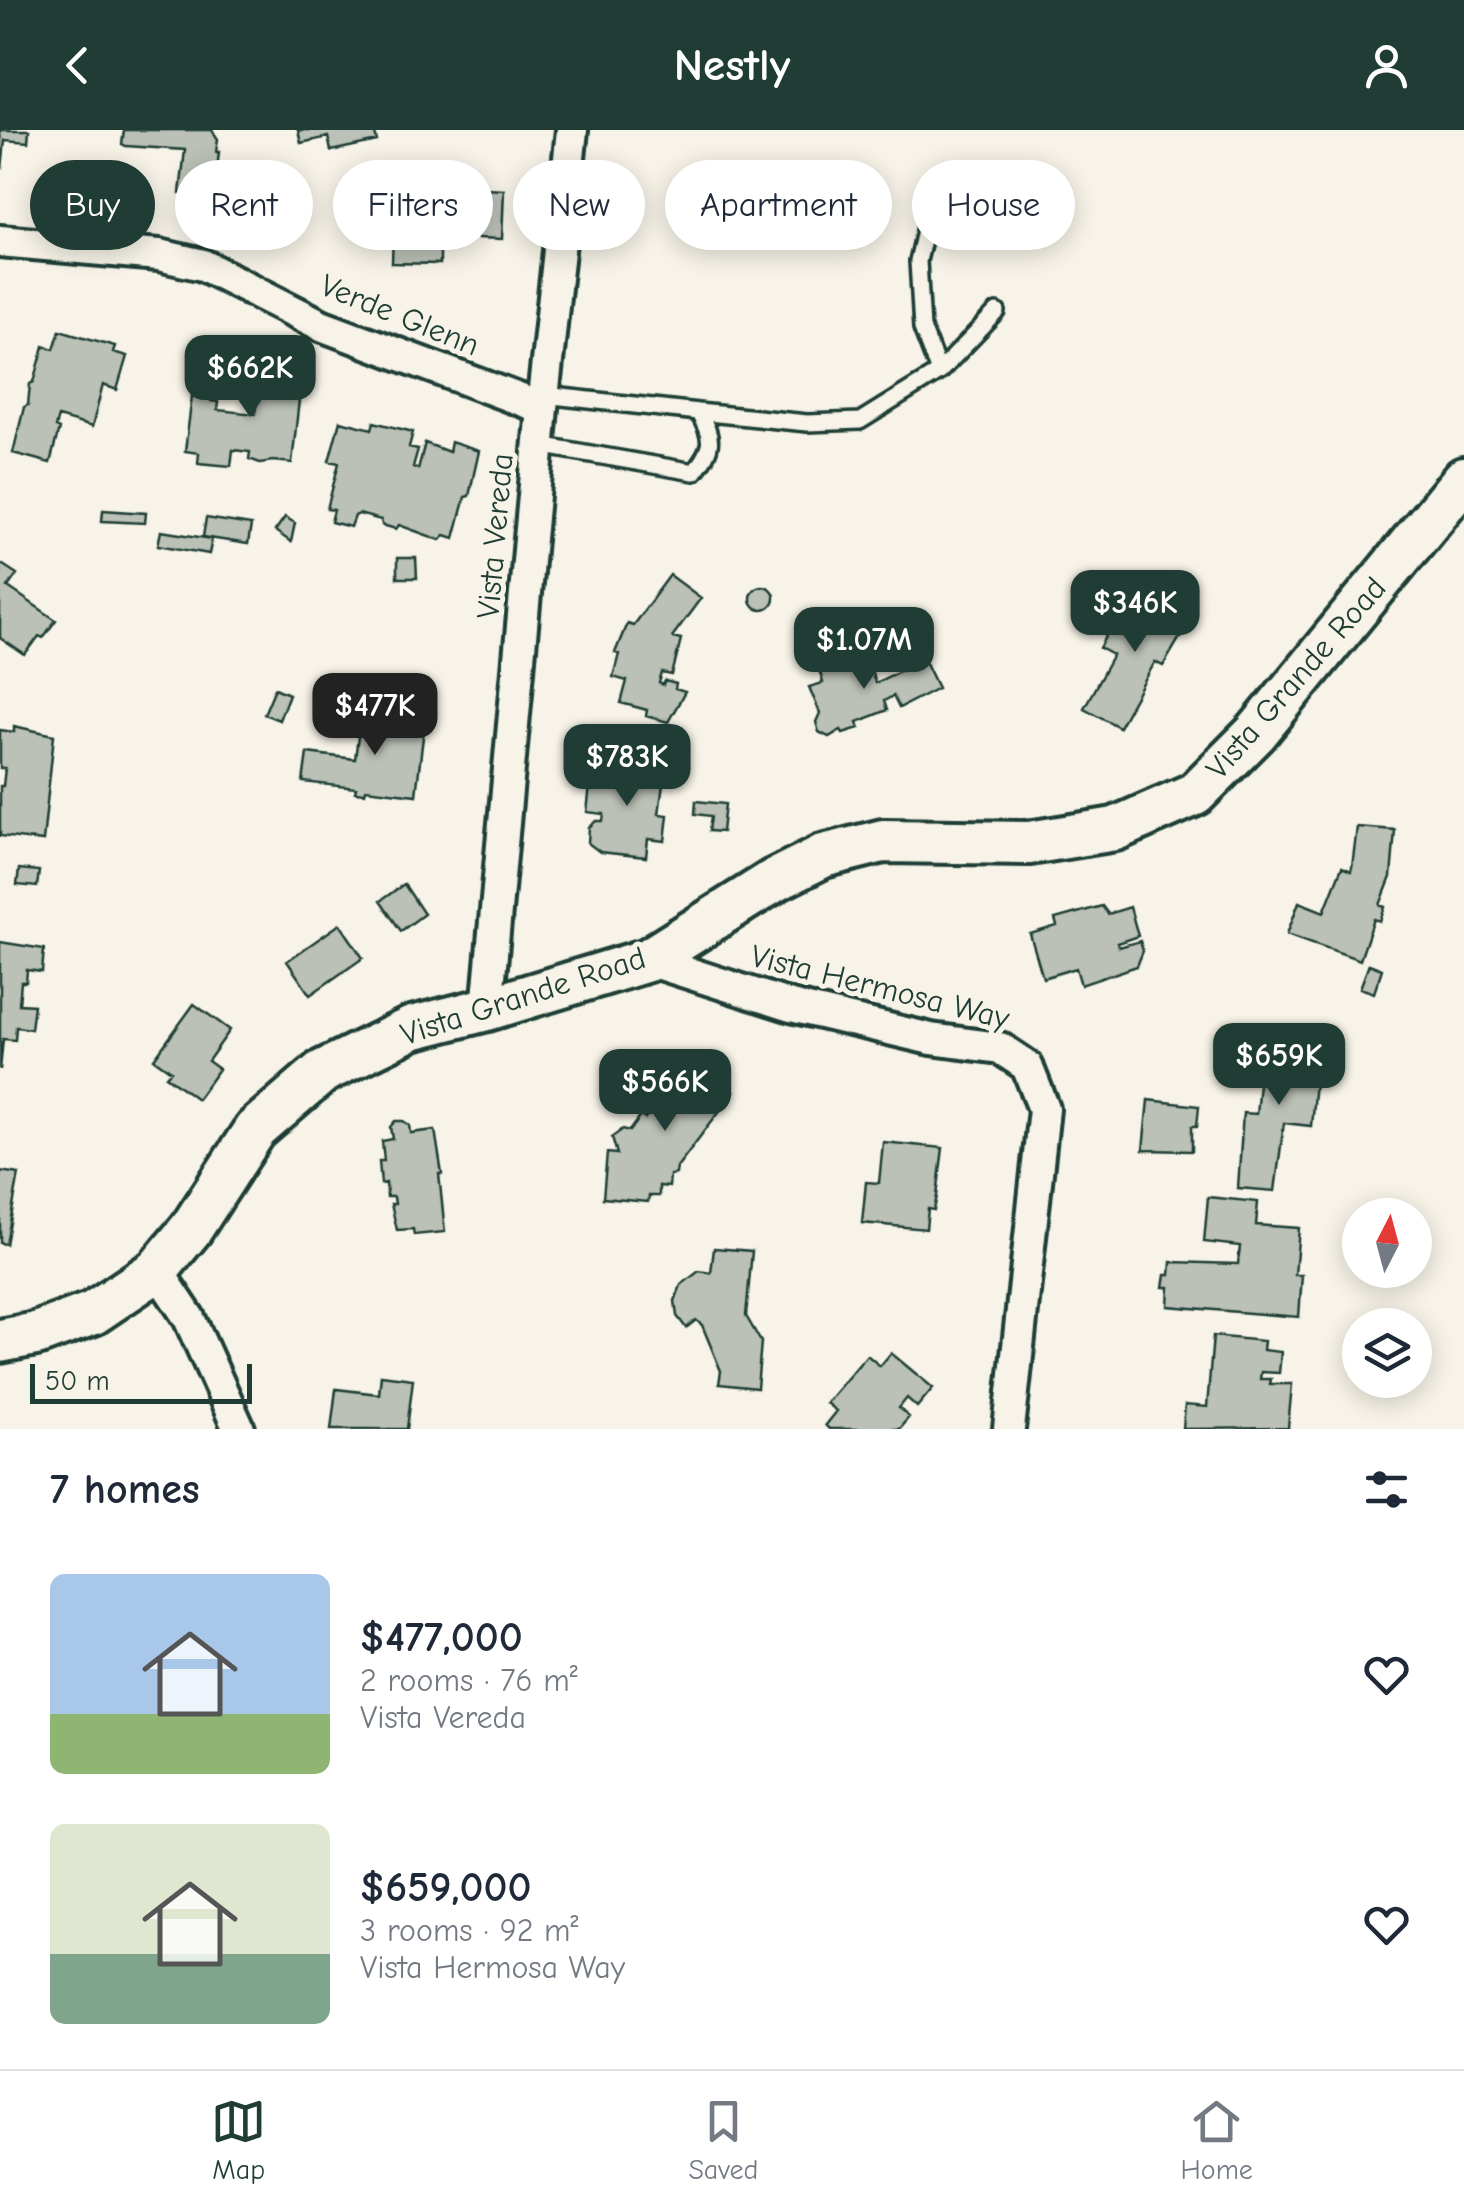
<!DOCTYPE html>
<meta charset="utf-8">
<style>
:root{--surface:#fff;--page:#f2f2f3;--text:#1f2937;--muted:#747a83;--line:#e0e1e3;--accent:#1f3d34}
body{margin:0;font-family:"Comic Neue",sans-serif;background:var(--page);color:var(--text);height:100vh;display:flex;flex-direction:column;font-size:38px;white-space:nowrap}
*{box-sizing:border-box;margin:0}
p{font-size:32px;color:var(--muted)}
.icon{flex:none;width:55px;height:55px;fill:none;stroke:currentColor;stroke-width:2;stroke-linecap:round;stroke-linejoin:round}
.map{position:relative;height:1299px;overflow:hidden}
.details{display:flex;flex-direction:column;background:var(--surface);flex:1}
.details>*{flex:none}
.hud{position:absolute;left:30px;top:30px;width:1405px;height:90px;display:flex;gap:20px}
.needle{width:65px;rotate:6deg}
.fabs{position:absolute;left:1342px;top:1068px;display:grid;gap:20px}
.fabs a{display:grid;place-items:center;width:90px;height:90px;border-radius:50%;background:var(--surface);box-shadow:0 5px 25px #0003;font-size:50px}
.scale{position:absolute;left:30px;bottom:25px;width:222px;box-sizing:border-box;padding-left:10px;border:5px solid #1f3d34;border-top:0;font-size:28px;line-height:35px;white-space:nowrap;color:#1f3d34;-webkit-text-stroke:8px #f7f3e8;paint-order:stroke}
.price{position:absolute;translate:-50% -85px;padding:0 22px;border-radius:20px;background:var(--accent);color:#fff;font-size:32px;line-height:65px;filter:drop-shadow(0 2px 5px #0008)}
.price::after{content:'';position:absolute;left:50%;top:60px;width:30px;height:22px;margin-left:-15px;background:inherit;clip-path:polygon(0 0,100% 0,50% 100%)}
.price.on{background:#222;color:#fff}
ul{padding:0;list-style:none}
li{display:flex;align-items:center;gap:30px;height:250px;padding:0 50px}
li span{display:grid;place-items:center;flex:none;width:280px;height:200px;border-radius:15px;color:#555}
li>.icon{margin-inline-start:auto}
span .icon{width:120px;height:120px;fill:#fffc;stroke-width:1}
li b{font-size:42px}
h2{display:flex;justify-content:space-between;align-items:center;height:120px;padding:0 50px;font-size:42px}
.pill{padding:0 35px;border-radius:45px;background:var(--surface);box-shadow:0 5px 25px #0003;font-size:35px;line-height:90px}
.pill.on{background:var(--accent);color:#fff}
header{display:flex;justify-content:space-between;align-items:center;height:130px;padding:0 50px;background:var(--accent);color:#fff;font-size:45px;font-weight:600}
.dock{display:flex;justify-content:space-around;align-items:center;height:140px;border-top:2px solid var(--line);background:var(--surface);font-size:28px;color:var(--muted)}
.dock a{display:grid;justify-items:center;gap:5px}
.dock .on{color:var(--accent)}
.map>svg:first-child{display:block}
.building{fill:#bbc1b6;stroke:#1f3d34;stroke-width:2.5}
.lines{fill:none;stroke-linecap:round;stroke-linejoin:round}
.lane-casing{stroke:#1f3d34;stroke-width:22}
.street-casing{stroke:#1f3d34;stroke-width:38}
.secondary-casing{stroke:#1f3d34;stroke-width:50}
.lane{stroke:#f7f3e8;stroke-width:15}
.street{stroke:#f7f3e8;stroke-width:30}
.secondary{stroke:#f7f3e8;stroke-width:42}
.labels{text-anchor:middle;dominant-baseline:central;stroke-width:10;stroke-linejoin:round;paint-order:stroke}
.street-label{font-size:32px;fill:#1f3d34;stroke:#f7f3e8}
</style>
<header><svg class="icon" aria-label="back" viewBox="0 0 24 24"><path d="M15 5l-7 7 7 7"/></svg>Nestly<svg class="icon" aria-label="person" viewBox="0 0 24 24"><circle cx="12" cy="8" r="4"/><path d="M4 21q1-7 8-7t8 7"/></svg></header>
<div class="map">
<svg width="1464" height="1299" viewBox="0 0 1464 1299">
<rect width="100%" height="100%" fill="#f7f3e8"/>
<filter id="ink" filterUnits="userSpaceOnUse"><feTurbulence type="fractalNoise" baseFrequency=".01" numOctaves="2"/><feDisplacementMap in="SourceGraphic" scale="20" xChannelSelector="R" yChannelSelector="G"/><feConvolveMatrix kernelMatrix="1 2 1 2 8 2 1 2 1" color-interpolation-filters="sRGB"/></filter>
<g filter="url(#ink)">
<path class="building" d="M 0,0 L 29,0 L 28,12 L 5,10 L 2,39 Z
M 124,0 L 212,0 L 218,9 L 216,22 L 219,22 L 214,67 L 180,63 L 185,20 L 126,16 L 122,14 Z
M 298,0 L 374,0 L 377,11 L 331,21 L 328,7 L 301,13 Z
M 407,55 L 504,60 L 502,109 L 477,108 L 478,99 L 470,99 L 470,108 L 440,107 L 440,134 L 392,133 L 393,101 L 405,101 L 405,98 L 386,97 L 387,58 Z
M 60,200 L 115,216 L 113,222 L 127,226 L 117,260 L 103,255 L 92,297 L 58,287 L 55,297 L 59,299 L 50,333 L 13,323 L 24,277 L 28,275 L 30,254 L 34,252 L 44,216 L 54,219 Z
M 258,229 L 303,234 L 292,333 L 273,331 L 260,333 L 249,329 L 250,322 L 233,320 L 231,336 L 198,333 L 199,323 L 185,321 L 192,266 L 211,268 L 211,271 L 218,272 L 217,280 L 255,284 L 258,262 L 253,261 Z
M 340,291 L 372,299 L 374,292 L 413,302 L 409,317 L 418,319 L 413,337 L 418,339 L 425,313 L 449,322 L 451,312 L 479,321 L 469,366 L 465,367 L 454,408 L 445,405 L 440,410 L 399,395 L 396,399 L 382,395 L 381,390 L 359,384 L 355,386 L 351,397 L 331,392 L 334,380 L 327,379 L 339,333 L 329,331 Z
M 103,380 L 146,383 L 145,393 L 102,391 Z
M 285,387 L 295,393 L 291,412 L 275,401 Z
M 206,388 L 251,395 L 248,414 L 203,407 Z
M 161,401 L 212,409 L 209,424 L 158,415 Z
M 397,428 L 416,428 L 417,448 L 397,448 Z
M 0,433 L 17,444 L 8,457 L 56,490 L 43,508 L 39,506 L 25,525 L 0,508 Z
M 670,445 L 701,468 L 672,507 L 681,509 L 672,545 L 662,543 L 659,553 L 663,555 L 665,551 L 676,554 L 675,559 L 685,562 L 668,592 L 646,586 L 647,580 L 621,573 L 627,551 L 613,547 L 619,524 L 615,523 L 627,493 L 633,495 Z
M750 468a12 12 0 1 1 24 0a12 12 0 1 1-24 0Z
M 1147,463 L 1192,487 L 1163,536 L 1155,532 L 1119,597 L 1084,578 L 1113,525 L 1100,518 L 1120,481 L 1131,487 Z
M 866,523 L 875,553 L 924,529 L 938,558 L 899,578 L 893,566 L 884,571 L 887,580 L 857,592 L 859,598 L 843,603 L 841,600 L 829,607 L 819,602 L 816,592 L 820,583 L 809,557 L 823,553 L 819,539 Z
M 275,558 L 289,564 L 279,590 L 264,584 Z
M 367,583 L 425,590 L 416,665 L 366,659 L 365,663 L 355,662 L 356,658 L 303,652 L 307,623 L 355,629 L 361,584 Z
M 14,596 L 54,605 L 43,711 L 0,706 L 0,656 L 3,656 L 5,638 L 0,638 L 0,600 L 14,602 Z
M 611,633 L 665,639 L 659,684 L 668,685 L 665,711 L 648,709 L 646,727 L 600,722 L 588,713 L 589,697 L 596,691 L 603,691 L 604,684 L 587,682 L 592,638 L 610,640 Z
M 696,671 L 725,674 L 722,702 L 709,701 L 711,686 L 695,684 Z
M 1357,697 L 1395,700 L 1391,747 L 1380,775 L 1385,777 L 1380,791 L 1374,789 L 1360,830 L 1287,804 L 1299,772 L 1324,782 L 1342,737 L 1351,741 L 1352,737 Z
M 19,739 L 39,741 L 37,757 L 17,755 Z
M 404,754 L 424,784 L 401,801 L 380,771 Z
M 1102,776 L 1108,784 L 1130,777 L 1138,806 L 1117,813 L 1119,817 L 1140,811 L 1143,821 L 1137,836 L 1081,855 L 1076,838 L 1043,848 L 1030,804 L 1057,796 L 1055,789 Z
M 340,794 L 363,828 L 310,865 L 287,831 Z
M 0,812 L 44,819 L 42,842 L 27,840 L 26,852 L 21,852 L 19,874 L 34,875 L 31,899 L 16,897 L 15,910 L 3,909 L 0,940 Z
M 1369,834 L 1382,839 L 1374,863 L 1360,858 Z
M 194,874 L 230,900 L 208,931 L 219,939 L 197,969 L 166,946 L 171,941 L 154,929 Z
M 1263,912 L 1337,919 L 1335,943 L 1316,941 L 1311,996 L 1284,993 L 1275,1061 L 1238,1058 L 1243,983 L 1256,984 Z
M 691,930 L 709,943 L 717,938 L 724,940 L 729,948 L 727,956 L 734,962 L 677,1037 L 676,1044 L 670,1045 L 669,1057 L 659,1056 L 659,1066 L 649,1066 L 648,1072 L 603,1068 L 607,1023 L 617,1024 L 612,1007 L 623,999 L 630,1001 L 641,986 L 645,989 L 657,974 L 650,969 L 664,951 L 671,956 L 679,940 L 681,942 Z
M 1148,970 L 1199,976 L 1197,996 L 1192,996 L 1192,1021 L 1143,1020 Z
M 396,991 L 404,991 L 410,995 L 411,1003 L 435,1000 L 442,1044 L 439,1044 L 445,1102 L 414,1105 L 413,1099 L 397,1100 L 391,1074 L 395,1074 L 394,1067 L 387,1067 L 386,1053 L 381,1054 L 379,1031 L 384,1031 L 382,1011 L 393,1009 L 391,997 Z
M 883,1012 L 943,1018 L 937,1066 L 934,1080 L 928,1079 L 926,1099 L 862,1093 L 866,1052 L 879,1053 Z
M 0,1041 L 19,1044 L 6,1114 L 0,1113 Z
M 1208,1067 L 1258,1072 L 1256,1095 L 1299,1098 L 1295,1145 L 1302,1145 L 1299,1187 L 1168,1176 L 1169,1157 L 1163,1157 L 1165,1145 L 1170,1145 L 1171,1132 L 1238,1134 L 1240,1116 L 1204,1112 Z
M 714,1118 L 752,1121 L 746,1186 L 761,1212 L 757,1258 L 719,1254 L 721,1241 L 702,1195 L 696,1190 L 686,1198 L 677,1186 L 675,1171 L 681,1155 L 699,1141 L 711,1143 Z
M 1213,1206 L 1264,1211 L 1263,1220 L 1281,1222 L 1279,1243 L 1261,1242 L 1260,1249 L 1271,1249 L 1270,1254 L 1292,1254 L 1288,1298 L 1183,1299 L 1185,1275 L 1207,1277 Z
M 891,1223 L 933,1258 L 917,1277 L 907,1268 L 899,1278 L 909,1287 L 899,1299 L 829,1299 L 825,1295 L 836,1281 L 826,1273 L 867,1225 L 880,1236 Z
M 381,1245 L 413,1249 L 407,1299 L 331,1299 L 336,1259 L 379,1264 Z"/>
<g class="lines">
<g class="lane-casing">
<path id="lane" d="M 929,84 L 918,131 L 922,198 L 939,242
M 698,282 L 807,293 L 860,291 L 939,242 L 997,182
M 539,315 L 694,342 C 714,317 714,309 698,282 L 544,265"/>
</g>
<g class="street-casing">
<path id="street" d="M 0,111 L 159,125 L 203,135 L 321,195 L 542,278
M 648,830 L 791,876 L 931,909 L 1000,918 L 1027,936 L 1044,979 L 1009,1299
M 487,879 L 542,278 L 572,0
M 157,1140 L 189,1188 L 239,1299"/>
</g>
<g class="secondary-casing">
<path id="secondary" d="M 0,1211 L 36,1204 L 93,1183 L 157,1140 L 191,1099 L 255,1000 L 322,942 L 412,898 L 487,879 L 648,830 L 775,750 L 823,726 L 883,711 L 1029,713 L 1115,699 L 1195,664 L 1256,603 L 1464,349"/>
</g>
<use href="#lane" class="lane"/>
<use href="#street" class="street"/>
<use href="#secondary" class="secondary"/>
</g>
</g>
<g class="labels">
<g class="street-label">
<text transform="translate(400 185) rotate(22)">Verde Glenn</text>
<text transform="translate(495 406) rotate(-85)">Vista Vereda</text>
<text transform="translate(1296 548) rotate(-49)">Vista Grande Road</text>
<text transform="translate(880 857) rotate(14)">Vista Hermosa Way</text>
<text transform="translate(523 866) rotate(-18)">Vista Grande Road</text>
</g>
</g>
</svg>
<div class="fabs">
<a><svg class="needle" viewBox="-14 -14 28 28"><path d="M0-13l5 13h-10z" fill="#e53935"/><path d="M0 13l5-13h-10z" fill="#747a83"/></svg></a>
<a><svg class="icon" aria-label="layers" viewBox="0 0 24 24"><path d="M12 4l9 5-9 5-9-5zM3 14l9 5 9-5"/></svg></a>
</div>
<div class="scale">50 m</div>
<b class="price" style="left:250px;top:290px">$662K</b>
<b class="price" style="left:1135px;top:525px">$346K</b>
<b class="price" style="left:864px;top:562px">$1.07M</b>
<b class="price on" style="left:375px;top:628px">$477K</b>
<b class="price" style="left:627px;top:679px">$783K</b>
<b class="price" style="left:1279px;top:978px">$659K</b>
<b class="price" style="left:665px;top:1004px">$566K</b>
<div class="hud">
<a class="pill on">Buy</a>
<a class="pill">Rent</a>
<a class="pill">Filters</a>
<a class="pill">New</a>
<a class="pill">Apartment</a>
<a class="pill">House</a>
</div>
</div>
<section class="details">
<h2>7 homes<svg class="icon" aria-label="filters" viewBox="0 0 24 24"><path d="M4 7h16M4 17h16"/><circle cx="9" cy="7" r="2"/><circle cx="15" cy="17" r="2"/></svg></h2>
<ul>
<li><span style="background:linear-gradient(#a9c7e8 70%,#8fb573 0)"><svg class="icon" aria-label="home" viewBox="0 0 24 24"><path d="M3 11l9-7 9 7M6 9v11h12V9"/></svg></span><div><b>$477,000</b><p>2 rooms · 76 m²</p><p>Vista Vereda</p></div><svg class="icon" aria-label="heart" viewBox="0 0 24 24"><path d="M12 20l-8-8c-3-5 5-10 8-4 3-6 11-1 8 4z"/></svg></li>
<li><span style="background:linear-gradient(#dfe7d0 65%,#7fa58c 0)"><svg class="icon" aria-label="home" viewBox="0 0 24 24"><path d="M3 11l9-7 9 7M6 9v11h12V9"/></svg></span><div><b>$659,000</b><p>3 rooms · 92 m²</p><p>Vista Hermosa Way</p></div><svg class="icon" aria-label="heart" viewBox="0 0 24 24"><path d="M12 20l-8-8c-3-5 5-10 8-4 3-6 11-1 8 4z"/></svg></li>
</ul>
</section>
<nav class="dock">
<a class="on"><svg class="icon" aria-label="map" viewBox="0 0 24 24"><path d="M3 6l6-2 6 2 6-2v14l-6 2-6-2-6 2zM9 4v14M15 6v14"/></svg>Map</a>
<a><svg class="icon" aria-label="saved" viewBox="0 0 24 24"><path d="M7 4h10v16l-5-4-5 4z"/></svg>Saved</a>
<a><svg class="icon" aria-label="home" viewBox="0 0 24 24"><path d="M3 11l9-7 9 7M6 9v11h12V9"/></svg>Home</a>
</nav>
